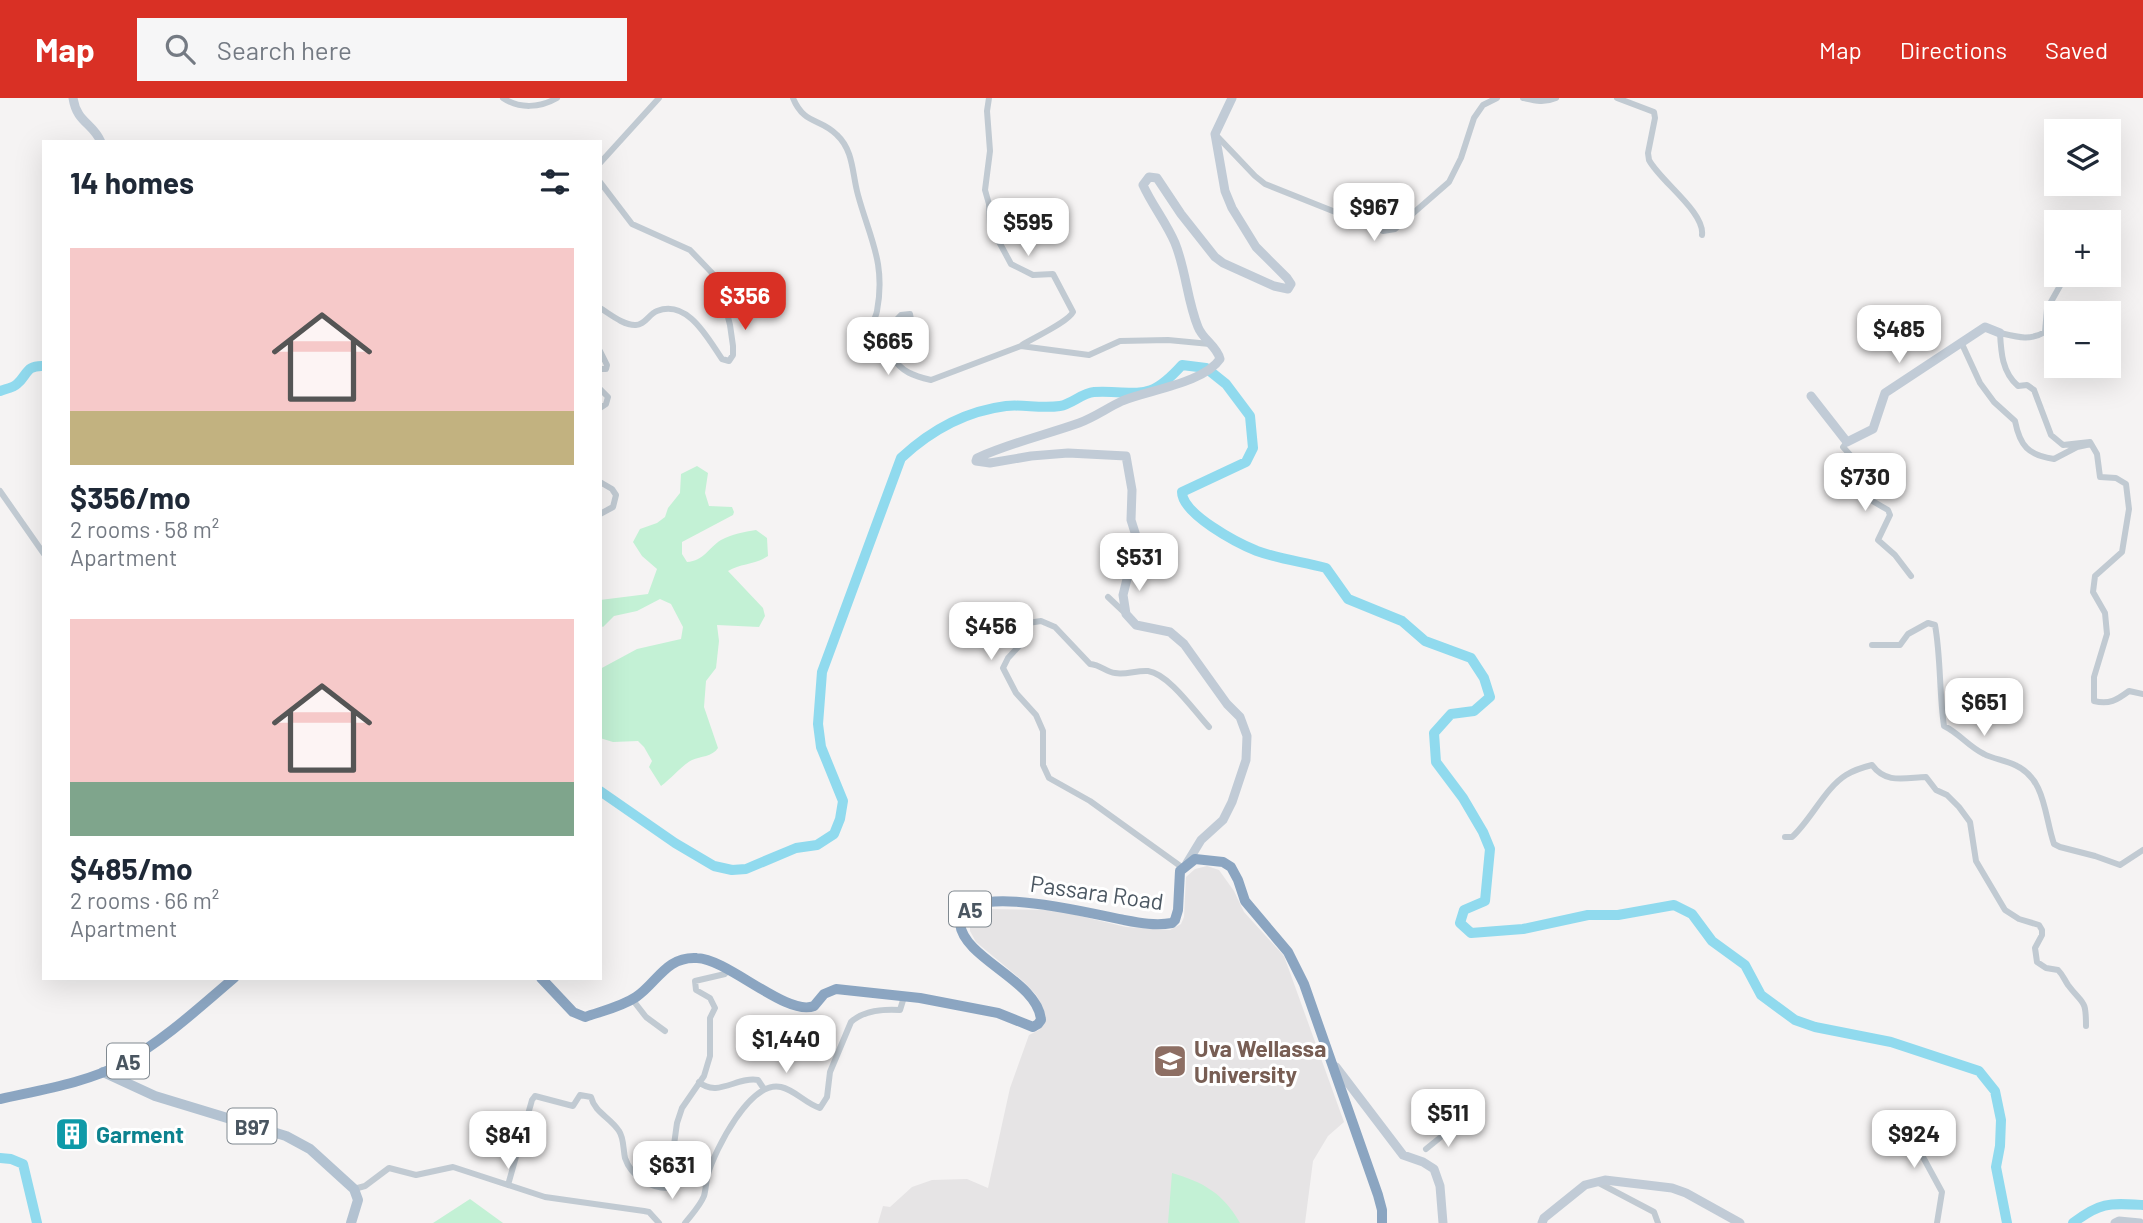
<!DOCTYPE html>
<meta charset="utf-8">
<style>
:root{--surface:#fff;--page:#f6f6f7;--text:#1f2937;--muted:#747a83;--accent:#d93025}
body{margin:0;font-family:Barlow,sans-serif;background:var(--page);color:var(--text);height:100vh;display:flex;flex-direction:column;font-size:26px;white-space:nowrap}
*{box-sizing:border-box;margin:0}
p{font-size:23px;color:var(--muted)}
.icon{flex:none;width:38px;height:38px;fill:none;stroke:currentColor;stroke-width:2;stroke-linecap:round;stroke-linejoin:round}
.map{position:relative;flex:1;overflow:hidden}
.side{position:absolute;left:42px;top:42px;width:560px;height:840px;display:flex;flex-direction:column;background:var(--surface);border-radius:0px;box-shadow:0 7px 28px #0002}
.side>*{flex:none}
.buttons{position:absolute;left:2044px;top:21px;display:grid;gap:14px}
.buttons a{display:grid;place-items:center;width:77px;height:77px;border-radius:0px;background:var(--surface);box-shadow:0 7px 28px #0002;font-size:35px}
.price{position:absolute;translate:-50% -60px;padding:0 16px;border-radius:14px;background:#fff;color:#222;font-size:23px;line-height:46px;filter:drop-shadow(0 2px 4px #0008)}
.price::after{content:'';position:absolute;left:50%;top:42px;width:21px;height:16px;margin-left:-10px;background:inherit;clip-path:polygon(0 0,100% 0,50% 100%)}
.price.on{background:var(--accent);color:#fff}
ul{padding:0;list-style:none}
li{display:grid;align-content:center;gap:14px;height:371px;padding:0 28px}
li span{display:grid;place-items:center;height:217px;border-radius:0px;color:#555}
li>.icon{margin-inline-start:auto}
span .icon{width:126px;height:126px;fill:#fffc;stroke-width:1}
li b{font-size:30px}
h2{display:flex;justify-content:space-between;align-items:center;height:84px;padding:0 28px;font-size:30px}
header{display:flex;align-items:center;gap:42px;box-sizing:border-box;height:98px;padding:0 35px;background:var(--accent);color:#fff}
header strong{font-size:33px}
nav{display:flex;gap:38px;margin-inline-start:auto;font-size:24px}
.search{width:490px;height:63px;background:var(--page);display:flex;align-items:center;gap:18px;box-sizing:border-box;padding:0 24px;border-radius:0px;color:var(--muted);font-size:26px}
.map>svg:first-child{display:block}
.education{fill:#e6e4e5}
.green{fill:#c3f1d5}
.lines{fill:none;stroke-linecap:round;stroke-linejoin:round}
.river{stroke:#90daee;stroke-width:10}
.street{stroke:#c1cad2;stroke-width:6}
.secondary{stroke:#c1cbd6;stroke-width:9}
.primary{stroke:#b3c2d1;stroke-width:10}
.highway{stroke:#8ba5c1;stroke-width:10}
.labels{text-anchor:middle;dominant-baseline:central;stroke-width:6;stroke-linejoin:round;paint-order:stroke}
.shield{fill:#fff;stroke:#808990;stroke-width:2}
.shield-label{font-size:21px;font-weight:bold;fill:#4a5661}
.street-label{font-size:23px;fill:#4a5661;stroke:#fff}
.education-label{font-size:23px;font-weight:bold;fill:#785e54;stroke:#fff;text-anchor:start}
.culture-label{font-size:23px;font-weight:bold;fill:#0d838f;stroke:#fff;text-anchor:start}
</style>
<header>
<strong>Map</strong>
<div class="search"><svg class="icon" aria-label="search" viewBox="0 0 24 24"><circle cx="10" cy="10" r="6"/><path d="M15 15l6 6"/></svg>Search here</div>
<nav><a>Map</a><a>Directions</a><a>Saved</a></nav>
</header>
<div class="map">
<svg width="2143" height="1125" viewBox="0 0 2143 1125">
<rect width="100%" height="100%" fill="#f5f3f3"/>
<path class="education" d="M 1207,768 L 1219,772 L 1234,793 L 1244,814 L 1284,858 L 1344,1024 L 1328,1038 L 1313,1063 L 1305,1125 L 878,1125 L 883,1108 L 890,1109 L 912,1089 L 932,1082 L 967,1081 L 988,1090 L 1010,990 L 1029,937 L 1039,932 L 1045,922 L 1037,898 L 1024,884 L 976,844 L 970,833 L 970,824 L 977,816 L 988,811 L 1055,812 L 1126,829 L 1170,832 L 1181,826 L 1184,819 L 1186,779 L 1195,771 Z"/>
<path class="green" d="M 697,368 L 708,375 L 705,395 L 709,408 L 732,409 L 734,414 L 733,417 L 682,444 L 682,456 L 687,464 C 704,463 708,450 721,442 C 732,436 744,434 756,432 L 767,440 L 768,458 C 755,467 741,465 728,473 L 763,510 L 765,518 L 759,529 L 717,527 L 719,543 L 716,570 L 706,583 L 704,609 L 718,650 C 712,659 701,658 692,662 C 681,668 672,680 661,688 L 649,669 L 652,663 L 644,649 L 638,643 L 613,644 L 600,640 L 600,571 L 637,551 L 681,541 L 683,529 L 671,506 L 660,501 L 637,513 L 614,518 L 603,529 L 600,527 L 600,502 L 648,496 L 657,471 L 642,458 L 633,444 L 640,431 L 657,425 L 665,419 L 668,410 L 680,395 L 681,376 Z
M 1172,1075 C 1203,1084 1223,1095 1240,1125 L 1168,1125 Z
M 470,1101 L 503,1125 L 433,1125 Z"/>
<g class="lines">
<path class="river" d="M 0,293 C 5,291 13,290 17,286 C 28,277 25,267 44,268
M 600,693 L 675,745 L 714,768 L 732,772 L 746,771 L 796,750 L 817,747 L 834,736 L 840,721 L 843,703 L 821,649 L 818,626 L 822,574 L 901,360 C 930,333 966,313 1006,308 C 1023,306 1041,311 1060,308 C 1072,306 1082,295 1094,294 C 1139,292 1147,306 1182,267 L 1206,270 L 1226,286 L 1250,318 L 1253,350 L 1246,364 L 1182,394 C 1182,416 1237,445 1257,453 C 1279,461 1304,464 1326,470 L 1348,501 L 1402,523 L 1425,543 L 1471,560 L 1484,580 L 1490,599 L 1474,613 L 1451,616 L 1434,635 L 1436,664 L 1463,700 L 1483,734 L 1490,751 L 1485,803 L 1464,812 L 1460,825 L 1471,835 L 1523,831 L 1588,817 L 1618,817 L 1674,807 L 1692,816 L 1712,843 L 1745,867 L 1761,897 L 1795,922 L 1815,929 L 1891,944 L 1979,973 L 1995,993 L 2001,1022 L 2000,1048 L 1996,1069 L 2007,1125
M 0,1060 L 11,1061 L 23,1066 L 37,1125
M 2073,1125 C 2100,1104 2109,1105 2143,1107"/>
<path class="street" d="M 503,0 C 519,11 540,10 557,0
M 793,0 C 804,27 821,20 837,37 C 854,53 852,76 858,97 C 870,141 886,165 877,213 C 875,224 867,232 864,243 L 868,246 L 875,244 L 901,217 L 910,216 L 912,227 L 892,258 C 901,274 914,278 931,282 L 1021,248 L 1089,257 L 1120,243 L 1168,242 L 1210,246
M 989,0 L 987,13 L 990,53 L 985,92 L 989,106 L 990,127 L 1011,166 L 1033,177 L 1053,176 L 1073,214 C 1068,224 1035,239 1022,247
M 1523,0 C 1536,3 1544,5 1556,0
M 1617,0 L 1654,14 L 1655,20 L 1648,55 L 1649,62 C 1660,83 1705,114 1702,137
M 1216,37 L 1255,78 L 1265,86 L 1383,133 L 1395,131 L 1449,84 L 1461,60 L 1474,20 L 1483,7 L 1497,0
M 600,65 L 659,0
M 600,84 L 632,126 L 690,152 L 714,177 L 721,192 L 730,227 L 733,248 L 733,257 L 729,263 L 722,261 C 708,241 688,201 657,213 C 649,216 644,228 635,227 C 623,227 610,216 600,210
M 2066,177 L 2047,211 L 2045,234 C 2030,243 2017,239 2000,235 C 2001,254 2002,274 2018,288 L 2027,287 L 2034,292 L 2051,337 L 2063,347 L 2090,344 L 2097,356 L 2100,379 L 2116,380 L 2126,386 L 2129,411 L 2122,454 L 2095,478 L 2093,494 L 2105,515 L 2107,536 L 2094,579 L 2094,603 C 2109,607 2117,602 2129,593 L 2143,596
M 1962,246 L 1980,285 L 1994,304 L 2015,323 C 2020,348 2028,357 2054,361 L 2077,349 L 2091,346
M 600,253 L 607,267 L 606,271 L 600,271
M 600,291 L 608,299 L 606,306 L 600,310
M 1847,344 L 1843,349 L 1863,371 L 1869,383 L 1865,390 L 1869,401 L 1888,412 L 1890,417 L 1878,442 L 1895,457 L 1911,478
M 600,384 L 612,391 L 616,397 L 613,409 L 600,416
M 0,393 L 44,456
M 1108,499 L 1126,516
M 1872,547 L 1900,547 L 1908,536 L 1928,525 L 1935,527 C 1941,560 1939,594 1944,628 C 1959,635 1969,649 1984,656 C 1993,661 2005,662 2015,667 C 2046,681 2044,717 2054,746 L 2060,749 L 2095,758 L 2120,767 L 2143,752
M 1785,739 L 1792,739 C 1811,722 1825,690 1846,677 C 1854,672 1864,669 1872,667 C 1886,686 1904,680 1926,679 L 1936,692 L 1947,697 L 1959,709 L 1970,724 L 1976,763 L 2005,812 L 2019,821 L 2039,827 L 2042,832 L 2042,837 L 2035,850 L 2037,864 L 2046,870 L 2058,872 C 2063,877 2064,881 2068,887 C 2083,907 2086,900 2086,928
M 1183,770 L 1090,703 L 1049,680 L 1043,667 L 1043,633 L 1036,617 L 1016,595 L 1003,570 L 1008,560 L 1020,547 L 1024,528 L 1028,525 L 1041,523 L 1055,529 L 1090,566 C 1101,567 1106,574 1115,575 C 1126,577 1137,572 1148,573 C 1169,576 1195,614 1209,629
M 632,901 L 646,919 L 665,933
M 699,984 C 717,1000 738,978 758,982 L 764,991
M 1893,1017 L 1917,1048 L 1942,1094 L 1937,1125
M 1426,1051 L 1442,1038 L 1442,1031 L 1460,1018 L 1468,1029
M 1597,1084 L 1654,1114 L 1658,1125
M 508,1087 L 532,1002 L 535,998 L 573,1008 L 580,997 L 591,999 C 595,1015 610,1019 619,1033 C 624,1040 623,1051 625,1060 C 631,1078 650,1090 668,1090 L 677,1025 L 682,1010 L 704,978 L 710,958 L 710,920 L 715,910 L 710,900 L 696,892 L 695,883 L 725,876 L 727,872
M 354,1091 L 365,1088 L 389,1070 L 416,1077 L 453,1069 L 545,1099 L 644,1113 L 649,1114 L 659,1125
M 685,1125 C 692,1116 700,1108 704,1098 C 706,1091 706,1083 708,1076 C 715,1052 750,982 781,989 C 795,992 806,1006 820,1010 L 827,999 L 830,974 L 851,924 C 864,912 884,911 900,912 L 904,899"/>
<path class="secondary" d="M 73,0 C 77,25 92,24 101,44
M 1811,298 L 1847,344 L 1873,331 L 1885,295 L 1985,229 L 2000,235
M 1187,765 L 1201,742 L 1223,722 L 1232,704 L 1246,662 L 1247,638 L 1240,619 L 1227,606 L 1184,546 L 1170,534 L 1136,527 L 1126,516 L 1123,497 L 1137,441 L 1131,422 L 1132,392 L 1126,358 L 1068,355 L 1031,358 L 990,365 L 976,363 L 977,360 C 1010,345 1045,337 1079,325 C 1095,319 1107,310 1122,303 C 1149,292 1204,285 1220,261 C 1217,248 1203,242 1198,229 C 1187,202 1186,172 1175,145 C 1166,124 1152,107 1143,87 L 1149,79 L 1157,80 L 1181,116 L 1215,159 L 1223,165 L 1274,188 L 1288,191 L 1291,186 L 1287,180 L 1256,149 L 1232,110 L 1225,93 L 1215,36 L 1232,0
M 1336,969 L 1403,1057 L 1423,1064 L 1434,1071 L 1440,1088 L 1443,1125
M 1542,1125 L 1544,1120 L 1585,1087 L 1605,1082 L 1672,1090 L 1686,1095 L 1740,1125
M 2115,1125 L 2119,1123 L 2140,1125"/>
<path class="primary" d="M 103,974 L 155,998 L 286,1038 L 310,1051 L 354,1091 L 358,1102 L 351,1125"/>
<path class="highway" d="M 541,880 L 573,914 L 585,919 C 602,913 621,909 636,899 C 657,885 666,858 697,860 C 728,861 787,919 814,908 L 824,896 L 836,891 L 920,900 L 998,915 L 1033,929 L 1038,926 L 1041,922 C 1038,883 964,861 960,826 C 956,779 1104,819 1124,822 C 1140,825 1156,828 1172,825 L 1175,822 L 1178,812 L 1180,773 L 1195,761 L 1223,764 L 1231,769 L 1238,782 L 1245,803 L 1288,854 L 1304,886 L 1378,1097 L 1382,1112 L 1382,1125
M 0,1001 C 40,992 87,985 123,965 C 162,944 200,909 234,880"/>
</g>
<defs>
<g id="university-square" transform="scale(1.75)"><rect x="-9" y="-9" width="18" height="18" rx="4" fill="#8d6e63" stroke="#fff"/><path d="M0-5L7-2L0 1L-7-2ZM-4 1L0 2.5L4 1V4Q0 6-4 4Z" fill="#fff"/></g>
<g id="building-square" transform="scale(1.75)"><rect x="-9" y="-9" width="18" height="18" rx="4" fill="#0f9aa8" stroke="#fff"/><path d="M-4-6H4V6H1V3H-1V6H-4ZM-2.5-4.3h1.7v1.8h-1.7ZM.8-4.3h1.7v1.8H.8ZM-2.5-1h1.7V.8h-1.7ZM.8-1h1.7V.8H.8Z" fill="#fff"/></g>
</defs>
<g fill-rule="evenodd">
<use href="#university-square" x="1170" y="963"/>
<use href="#building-square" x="72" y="1036"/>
</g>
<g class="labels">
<g class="shield">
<rect x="949" y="793.5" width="42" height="35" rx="5"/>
<rect x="107" y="945.5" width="42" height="35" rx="5"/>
<rect x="227.5" y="1010.5" width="49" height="35" rx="5"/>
</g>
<g class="shield-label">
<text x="970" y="811">A5</text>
<text x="128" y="963">A5</text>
<text x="252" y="1028">B97</text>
</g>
<g class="street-label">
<text transform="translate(1097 794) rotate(8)">Passara Road</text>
</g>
<g class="education-label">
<text x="1194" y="950">Uva Wellassa<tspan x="1194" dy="26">University</tspan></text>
</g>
<g class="culture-label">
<text x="96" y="1036">Garment</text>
</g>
</g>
</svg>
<div class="buttons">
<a><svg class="icon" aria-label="layers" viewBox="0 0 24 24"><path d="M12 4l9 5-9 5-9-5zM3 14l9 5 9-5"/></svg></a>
<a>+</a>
<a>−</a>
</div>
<b class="price" style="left:1374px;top:145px">$967</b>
<b class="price" style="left:1028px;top:160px">$595</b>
<b class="price on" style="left:745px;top:234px">$356</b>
<b class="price" style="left:1899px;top:267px">$485</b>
<b class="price" style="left:888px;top:279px">$665</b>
<b class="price" style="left:1865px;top:415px">$730</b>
<b class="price" style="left:1139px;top:495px">$531</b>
<b class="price" style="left:991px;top:564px">$456</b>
<b class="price" style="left:1984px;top:640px">$651</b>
<b class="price" style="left:786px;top:977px">$1,440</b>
<b class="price" style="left:1448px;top:1051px">$511</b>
<b class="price" style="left:1914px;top:1072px">$924</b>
<b class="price" style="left:508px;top:1073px">$841</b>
<b class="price" style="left:672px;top:1103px">$631</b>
<section class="side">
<h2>14 homes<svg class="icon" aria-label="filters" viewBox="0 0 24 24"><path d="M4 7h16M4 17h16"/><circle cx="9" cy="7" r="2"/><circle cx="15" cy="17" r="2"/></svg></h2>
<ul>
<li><span style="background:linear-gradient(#f6c9c9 75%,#c2b280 0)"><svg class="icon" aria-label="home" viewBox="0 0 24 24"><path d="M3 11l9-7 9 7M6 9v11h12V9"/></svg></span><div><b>$356/mo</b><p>2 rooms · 58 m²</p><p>Apartment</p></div></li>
<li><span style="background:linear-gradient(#f6c9c9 75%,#7fa58c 0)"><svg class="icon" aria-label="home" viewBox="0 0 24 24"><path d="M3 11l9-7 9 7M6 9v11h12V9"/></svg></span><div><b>$485/mo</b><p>2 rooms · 66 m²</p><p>Apartment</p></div></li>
</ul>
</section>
</div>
